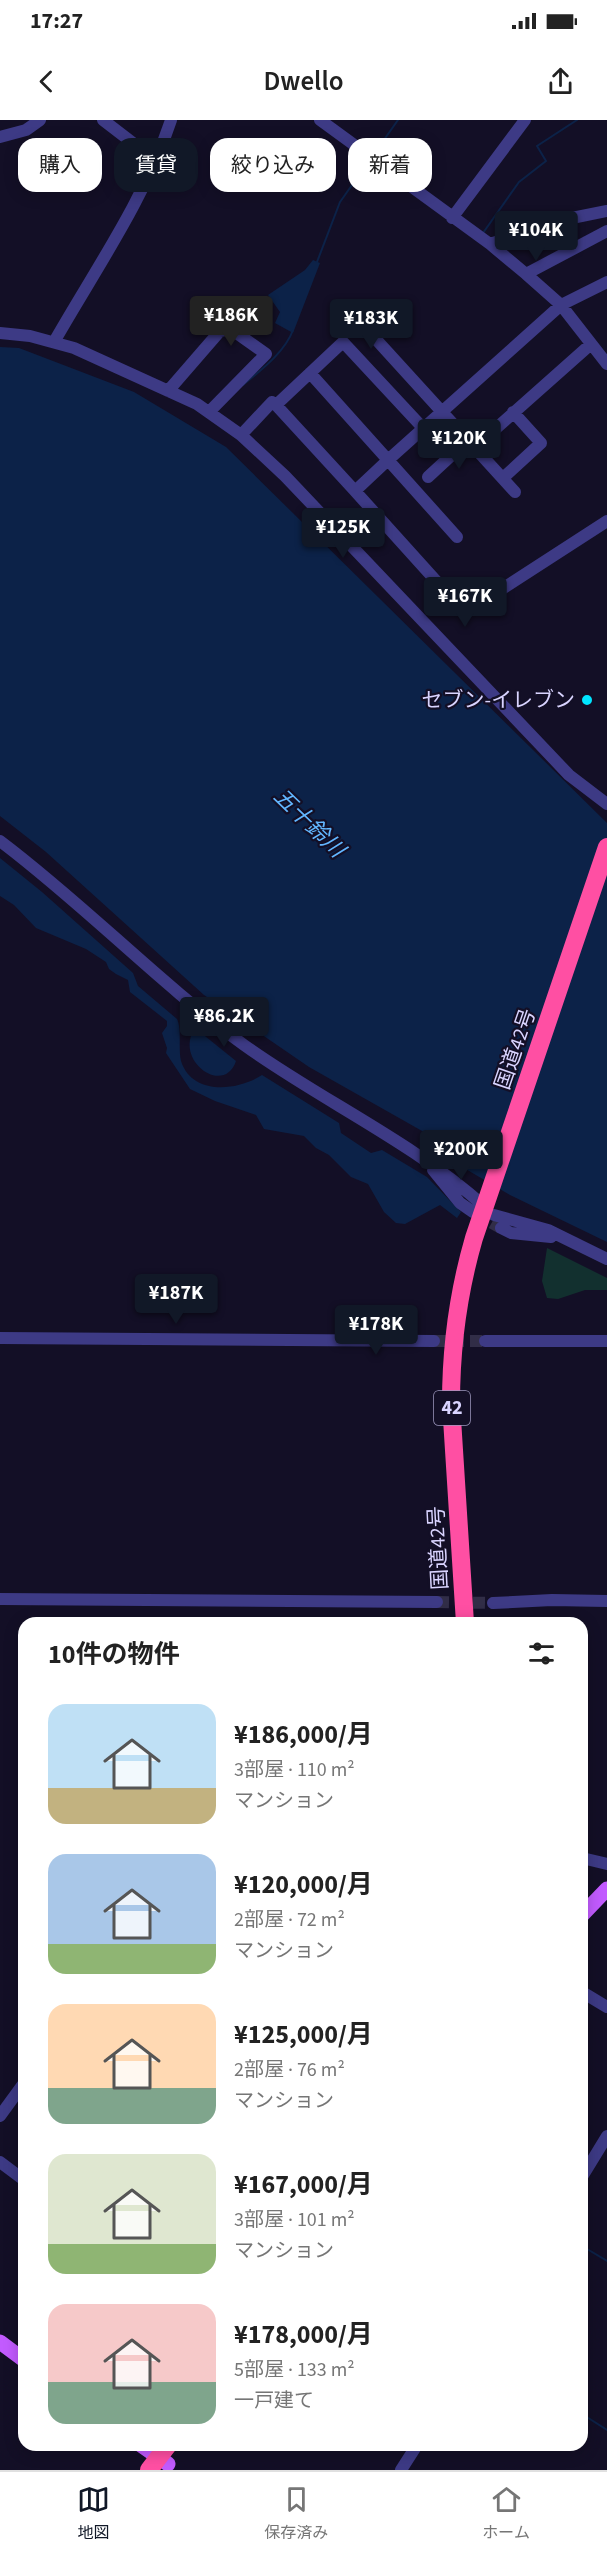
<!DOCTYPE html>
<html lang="ja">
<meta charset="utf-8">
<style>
:root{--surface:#fff;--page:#f6f6f6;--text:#222;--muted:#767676;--line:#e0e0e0;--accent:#111827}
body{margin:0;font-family:"Source Sans 3","Noto Sans JP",sans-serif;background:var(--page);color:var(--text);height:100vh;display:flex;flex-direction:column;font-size:22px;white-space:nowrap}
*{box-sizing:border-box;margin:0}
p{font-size:20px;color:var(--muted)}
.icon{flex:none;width:33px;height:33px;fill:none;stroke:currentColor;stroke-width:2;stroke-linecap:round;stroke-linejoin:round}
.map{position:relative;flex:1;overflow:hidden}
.sheet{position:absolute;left:18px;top:1497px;width:570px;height:834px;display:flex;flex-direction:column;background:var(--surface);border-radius:18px;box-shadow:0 3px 15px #0003}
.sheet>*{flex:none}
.top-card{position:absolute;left:18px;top:18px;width:572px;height:54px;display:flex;gap:12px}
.price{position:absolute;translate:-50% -51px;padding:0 14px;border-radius:6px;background:var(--accent);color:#fff;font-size:20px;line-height:39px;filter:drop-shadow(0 2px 3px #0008)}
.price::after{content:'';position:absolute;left:50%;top:36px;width:18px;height:14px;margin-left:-9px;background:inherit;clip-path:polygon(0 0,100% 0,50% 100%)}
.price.on{background:#222;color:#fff}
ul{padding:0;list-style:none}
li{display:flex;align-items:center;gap:18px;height:150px;padding:0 30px}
li span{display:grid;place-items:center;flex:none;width:168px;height:120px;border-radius:18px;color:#555}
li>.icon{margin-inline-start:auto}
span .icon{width:72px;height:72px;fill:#fffc;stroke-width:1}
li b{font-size:26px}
h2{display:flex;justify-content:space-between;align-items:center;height:72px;padding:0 30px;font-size:26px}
.chip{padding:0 21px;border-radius:18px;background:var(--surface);box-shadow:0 3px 15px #0003;font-size:21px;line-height:54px}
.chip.on{background:var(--accent);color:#fff}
.status{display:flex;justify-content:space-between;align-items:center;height:42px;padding:0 30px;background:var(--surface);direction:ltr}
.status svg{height:16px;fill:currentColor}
header{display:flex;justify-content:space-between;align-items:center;height:78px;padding:0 30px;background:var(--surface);font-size:27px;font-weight:600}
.tabs{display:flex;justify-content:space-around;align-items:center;height:84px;border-top:2px solid var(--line);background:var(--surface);font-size:16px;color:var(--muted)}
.tabs a{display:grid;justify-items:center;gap:3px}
.tabs .on{color:var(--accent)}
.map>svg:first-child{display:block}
.green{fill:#12302f}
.water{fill:#0c2248}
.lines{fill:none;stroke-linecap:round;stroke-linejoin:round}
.stream{stroke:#0c2248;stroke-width:2}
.minor-tunnel{stroke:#312d47;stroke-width:12;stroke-dasharray:12 6;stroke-linecap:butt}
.minor{stroke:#3d3a85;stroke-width:12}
.major{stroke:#c25bff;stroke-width:15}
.highway{stroke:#ff4fa3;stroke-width:18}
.poi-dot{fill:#00e5ff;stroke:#130f26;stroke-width:2}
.labels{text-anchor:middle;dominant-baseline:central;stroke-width:4.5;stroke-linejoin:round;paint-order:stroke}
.shield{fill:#130f26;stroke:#9e99be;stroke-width:1.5}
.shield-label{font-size:20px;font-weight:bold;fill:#d9d4ff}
.poi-label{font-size:21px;fill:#d9d4ff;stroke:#130f26;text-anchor:end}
.street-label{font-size:21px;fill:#d9d4ff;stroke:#130f26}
.water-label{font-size:22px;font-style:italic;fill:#62b6ff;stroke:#130f26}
</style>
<div class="status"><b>17:27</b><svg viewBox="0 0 49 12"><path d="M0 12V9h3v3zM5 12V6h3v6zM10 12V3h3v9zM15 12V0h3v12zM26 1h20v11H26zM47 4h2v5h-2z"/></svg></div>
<header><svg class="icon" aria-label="back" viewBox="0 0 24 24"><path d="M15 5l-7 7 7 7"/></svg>Dwello<svg class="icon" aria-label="share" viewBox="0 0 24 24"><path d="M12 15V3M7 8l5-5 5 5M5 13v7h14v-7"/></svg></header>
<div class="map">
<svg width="607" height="2350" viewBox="0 0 607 2350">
<rect width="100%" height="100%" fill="#130f26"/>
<path class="green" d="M 547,1128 L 607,1158 L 607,1170 L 585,1170 L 558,1179 L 547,1178 L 542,1161 Z"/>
<path class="water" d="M 313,140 L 320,143 L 293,213 L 275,203 L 280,192 L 268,175 L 305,150 Z
M 0,227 L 19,228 L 134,272 L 226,327 L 607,703 L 607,1122 L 510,1075 L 435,1031 L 438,1020 L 309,947 L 204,875 L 46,732 L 0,696 Z
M 0,738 L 42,772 L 133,853 L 138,866 L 177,899 C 182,909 178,928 181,941 C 192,976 238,971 262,955 L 339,1003 L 341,1013 L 371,1033 L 382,1030 L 427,1057 L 461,1092 L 457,1098 L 440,1085 L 405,1104 L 396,1103 L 384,1092 L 368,1064 L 351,1057 L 329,1035 L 316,1028 L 304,1016 L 264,1009 L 256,995 L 215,981 L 190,969 L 166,933 L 167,928 L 162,913 L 167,906 L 167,901 L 130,872 L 128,860 L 116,854 L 109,849 L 106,842 L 86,829 L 36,808 L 14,785 L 0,776 Z
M 195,908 L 236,941 C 224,977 173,940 195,908 Z"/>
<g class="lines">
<path class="stream" d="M 374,34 L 398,0
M 483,113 L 519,62 L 546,41 L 537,26 L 577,0
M 317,142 L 340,82 L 369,41
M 243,265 C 261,250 285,232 293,210
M 582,2126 L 607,2141
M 582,2294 L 607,2310"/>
<path class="minor-tunnel" d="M 476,1094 L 501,1108
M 434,1221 L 485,1221
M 437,1482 L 493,1483"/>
<path class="minor" d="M 103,0 L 155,40
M 320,0 L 490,124 L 526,154 L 561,185 L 607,244
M 0,17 L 26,10 L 40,0
M 452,98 L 525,0
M 490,124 L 562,100 L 607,91
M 526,154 L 607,111
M 362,204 L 515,372
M 0,213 L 30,216 L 74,228 L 197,284 L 241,315 L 285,356 L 569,655 L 607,684
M 54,222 C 95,150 145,79 171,0
M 310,253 L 388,340 L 561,185 L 607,162
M 168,271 L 220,211 L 231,209 L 266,234 L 209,292
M 276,285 L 355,371 L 388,340 L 457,417
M 241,315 L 272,282 L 276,285 L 343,222 L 423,308
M 475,327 L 591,224
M 428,357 L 468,320
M 503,358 L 541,323 L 513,292
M 355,371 L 465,493 L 607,401
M 0,721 C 85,785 158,862 244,925 C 322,981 413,1022 485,1087
M 433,1050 L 460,1083 L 473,1092
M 494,1095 L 548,1110 L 607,1139
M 501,1108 L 511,1113 L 551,1117
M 0,1218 L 434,1221
M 485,1221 L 607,1221
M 0,1479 L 437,1482
M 493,1483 L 552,1480 L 607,1481
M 582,1738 L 607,1744
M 582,1872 L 607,1887
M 0,1996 L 24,1963
M 0,2042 L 24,2060
M 582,2057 L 607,2016
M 401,2350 L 417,2325"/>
<path class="major" d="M 582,1795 L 607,1769
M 0,2222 L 24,2240
M 141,2325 L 168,2344"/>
<path class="highway" d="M 465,1503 L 451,1283 C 451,1226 458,1173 474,1118 L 607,727
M 149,2350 L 168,2325"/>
</g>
<circle class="poi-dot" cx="587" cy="580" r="6"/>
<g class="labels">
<rect class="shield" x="434" y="1271" width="36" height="34" rx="4.5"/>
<g class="shield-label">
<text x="452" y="1288">42</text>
</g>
<g class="poi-label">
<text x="575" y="580">セブン-イレブン</text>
</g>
<g class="street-label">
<text transform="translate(515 929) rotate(-71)">国道42号</text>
<text transform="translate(438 1428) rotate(-93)">国道42号</text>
</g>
<g class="water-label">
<text transform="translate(309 703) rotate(44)">五十鈴川</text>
</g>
</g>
</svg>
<b class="price" style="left:536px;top:142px">¥104K</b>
<b class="price on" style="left:231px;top:227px">¥186K</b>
<b class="price" style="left:371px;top:230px">¥183K</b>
<b class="price" style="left:459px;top:350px">¥120K</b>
<b class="price" style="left:343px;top:439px">¥125K</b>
<b class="price" style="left:465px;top:508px">¥167K</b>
<b class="price" style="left:224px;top:928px">¥86.2K</b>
<b class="price" style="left:461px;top:1061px">¥200K</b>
<b class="price" style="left:176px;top:1205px">¥187K</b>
<b class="price" style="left:376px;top:1236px">¥178K</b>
<div class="top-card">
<a class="chip">購入</a>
<a class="chip on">賃貸</a>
<a class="chip">絞り込み</a>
<a class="chip">新着</a>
</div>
<section class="sheet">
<h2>10件の物件<svg class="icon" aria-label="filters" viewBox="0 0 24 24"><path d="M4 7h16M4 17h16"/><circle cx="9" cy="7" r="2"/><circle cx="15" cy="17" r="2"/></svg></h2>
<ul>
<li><span style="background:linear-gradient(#bfe0f5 70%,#c2b280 0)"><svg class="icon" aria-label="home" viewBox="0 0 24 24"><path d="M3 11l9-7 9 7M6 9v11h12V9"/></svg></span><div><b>¥186,000/月</b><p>3部屋 · 110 m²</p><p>マンション</p></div></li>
<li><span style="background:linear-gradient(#a9c7e8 75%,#8fb573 0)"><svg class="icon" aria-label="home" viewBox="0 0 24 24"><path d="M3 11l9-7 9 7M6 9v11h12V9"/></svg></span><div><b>¥120,000/月</b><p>2部屋 · 72 m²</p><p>マンション</p></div></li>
<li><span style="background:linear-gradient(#ffd9b3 70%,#7fa58c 0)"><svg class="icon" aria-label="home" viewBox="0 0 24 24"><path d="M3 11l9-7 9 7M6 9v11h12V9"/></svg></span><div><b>¥125,000/月</b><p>2部屋 · 76 m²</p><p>マンション</p></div></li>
<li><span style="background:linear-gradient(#dfe7d0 75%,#8fb573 0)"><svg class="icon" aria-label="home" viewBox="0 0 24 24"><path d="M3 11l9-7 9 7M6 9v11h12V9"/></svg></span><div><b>¥167,000/月</b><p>3部屋 · 101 m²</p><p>マンション</p></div></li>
<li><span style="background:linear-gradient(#f6c9c9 65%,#7fa58c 0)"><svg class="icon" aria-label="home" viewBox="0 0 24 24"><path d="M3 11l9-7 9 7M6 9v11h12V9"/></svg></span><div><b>¥178,000/月</b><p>5部屋 · 133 m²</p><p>一戸建て</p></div></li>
</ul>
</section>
</div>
<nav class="tabs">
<a class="on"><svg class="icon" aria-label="map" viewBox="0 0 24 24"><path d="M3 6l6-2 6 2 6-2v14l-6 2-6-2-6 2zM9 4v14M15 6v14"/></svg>地図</a>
<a><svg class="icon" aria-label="saved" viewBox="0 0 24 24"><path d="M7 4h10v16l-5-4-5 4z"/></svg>保存済み</a>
<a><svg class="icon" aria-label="home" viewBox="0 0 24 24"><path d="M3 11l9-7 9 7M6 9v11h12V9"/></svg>ホーム</a>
</nav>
